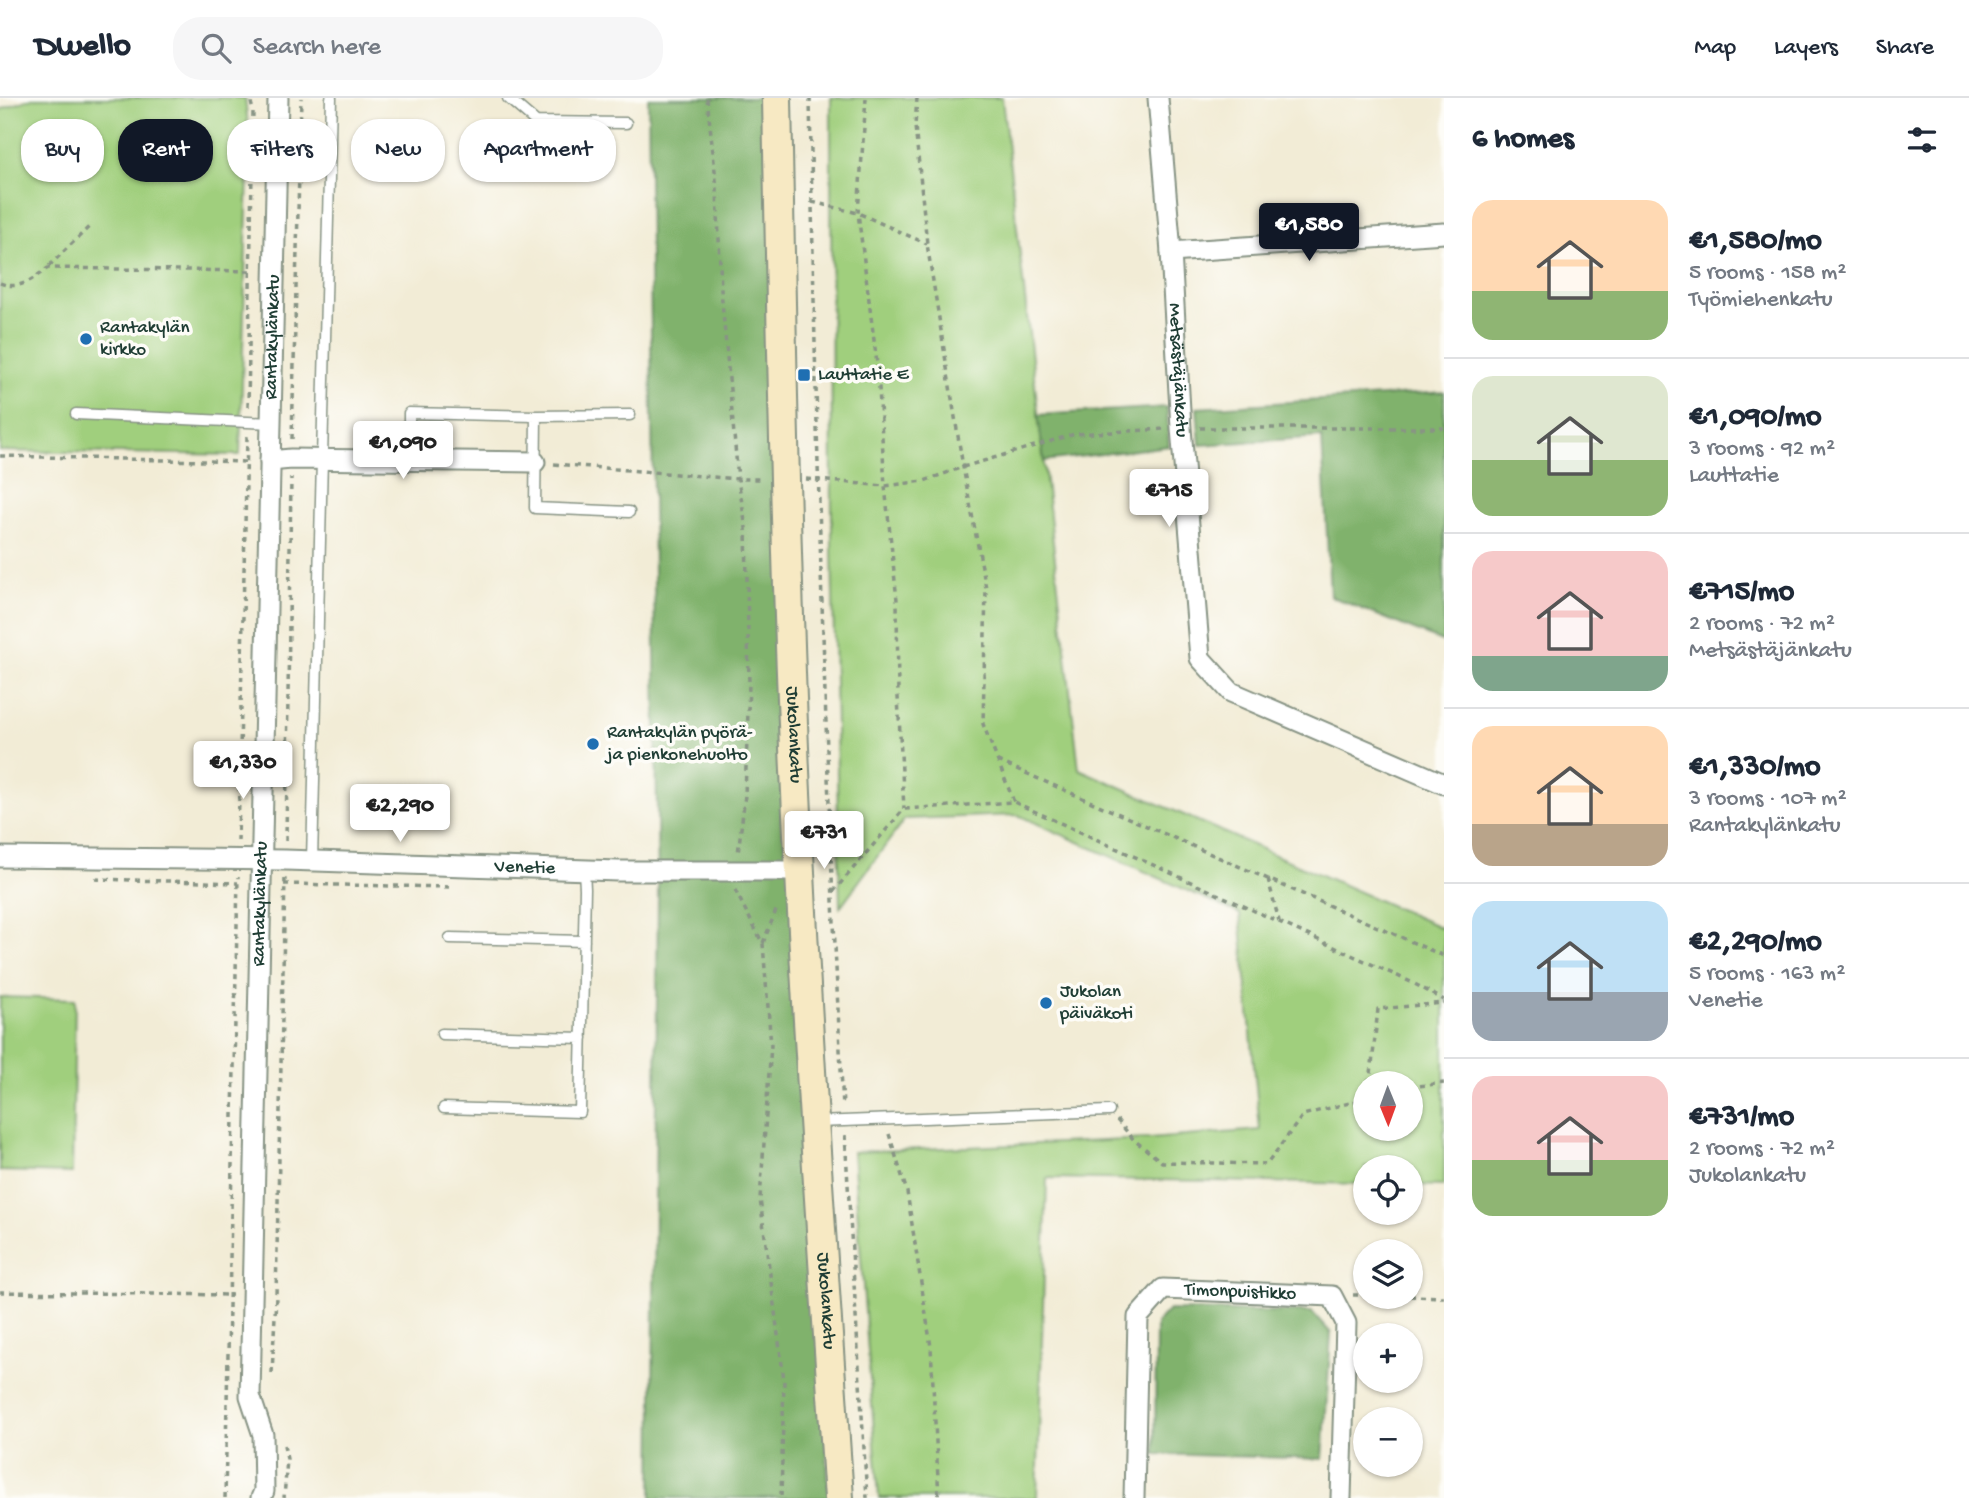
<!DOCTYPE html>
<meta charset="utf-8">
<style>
:root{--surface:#fff;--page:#f6f6f7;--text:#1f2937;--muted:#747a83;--line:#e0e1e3;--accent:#111827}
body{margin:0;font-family:"Gochi Hand",sans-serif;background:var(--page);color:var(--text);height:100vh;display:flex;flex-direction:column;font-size:26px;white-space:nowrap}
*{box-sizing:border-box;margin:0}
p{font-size:23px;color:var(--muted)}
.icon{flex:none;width:38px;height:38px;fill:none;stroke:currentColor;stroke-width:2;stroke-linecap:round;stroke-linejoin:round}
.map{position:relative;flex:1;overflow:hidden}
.drawer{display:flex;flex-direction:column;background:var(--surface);width:525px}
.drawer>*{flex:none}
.top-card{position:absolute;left:21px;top:21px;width:665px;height:63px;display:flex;gap:14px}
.needle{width:46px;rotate:179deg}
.controls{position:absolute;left:1353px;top:973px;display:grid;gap:14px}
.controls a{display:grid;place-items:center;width:70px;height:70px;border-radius:50%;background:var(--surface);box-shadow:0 2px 5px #0004;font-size:35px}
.price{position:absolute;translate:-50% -60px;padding:0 16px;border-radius:7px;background:#fff;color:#222;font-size:23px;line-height:46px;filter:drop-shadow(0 2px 4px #0008)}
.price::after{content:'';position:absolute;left:50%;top:42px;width:21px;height:16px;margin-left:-10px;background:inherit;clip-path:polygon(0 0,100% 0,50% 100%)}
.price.current{background:var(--accent);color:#fff}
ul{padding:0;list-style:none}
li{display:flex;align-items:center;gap:21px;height:175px;padding:0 28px}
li+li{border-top:2px solid var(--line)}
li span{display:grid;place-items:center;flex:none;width:196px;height:140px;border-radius:21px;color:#555}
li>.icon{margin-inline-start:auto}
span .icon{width:84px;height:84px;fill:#fffc;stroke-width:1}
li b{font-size:30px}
h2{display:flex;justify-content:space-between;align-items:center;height:84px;padding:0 28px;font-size:30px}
.pill{padding:0 24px;border-radius:28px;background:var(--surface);box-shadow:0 2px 5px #0004;font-size:24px;line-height:63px}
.pill.current{background:var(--accent);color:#fff}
header{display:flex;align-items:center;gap:42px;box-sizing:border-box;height:98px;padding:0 35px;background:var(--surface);border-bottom:2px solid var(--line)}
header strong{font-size:33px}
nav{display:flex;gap:38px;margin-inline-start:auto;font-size:24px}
.search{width:490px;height:63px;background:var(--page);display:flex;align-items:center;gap:18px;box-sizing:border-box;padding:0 24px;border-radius:28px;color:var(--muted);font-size:26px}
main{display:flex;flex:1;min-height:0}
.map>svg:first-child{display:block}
.green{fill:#a0cf7d;stroke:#608658;stroke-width:2;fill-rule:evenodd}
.forest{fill:#80b26c;stroke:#507850;stroke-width:2}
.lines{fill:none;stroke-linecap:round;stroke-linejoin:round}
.service-casing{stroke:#889485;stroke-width:13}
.minor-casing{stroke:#889485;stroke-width:23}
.secondary-casing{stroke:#889485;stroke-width:32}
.path{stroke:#889485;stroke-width:3.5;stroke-dasharray:5 5;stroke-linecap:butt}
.service{stroke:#fff;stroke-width:10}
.minor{stroke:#fff;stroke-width:19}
.secondary{stroke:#f7e9c3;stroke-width:28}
.poi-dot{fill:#1f6fb2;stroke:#fdfcf7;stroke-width:2.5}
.labels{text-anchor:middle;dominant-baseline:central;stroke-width:7;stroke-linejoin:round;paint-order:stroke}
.poi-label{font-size:19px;fill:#1f3d34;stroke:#fdfcf7;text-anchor:start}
.street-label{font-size:19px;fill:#1f3d34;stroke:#fdfcf7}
</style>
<header>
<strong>Dwello</strong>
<div class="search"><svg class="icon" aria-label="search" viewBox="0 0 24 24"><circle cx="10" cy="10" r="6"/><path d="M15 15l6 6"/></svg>Search here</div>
<nav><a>Map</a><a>Layers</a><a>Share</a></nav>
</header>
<main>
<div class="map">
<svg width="1444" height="1400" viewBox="0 0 1444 1400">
<rect width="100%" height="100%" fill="#fdfcf7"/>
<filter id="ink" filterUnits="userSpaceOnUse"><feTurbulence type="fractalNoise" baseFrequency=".0143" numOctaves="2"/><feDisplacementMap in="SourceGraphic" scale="14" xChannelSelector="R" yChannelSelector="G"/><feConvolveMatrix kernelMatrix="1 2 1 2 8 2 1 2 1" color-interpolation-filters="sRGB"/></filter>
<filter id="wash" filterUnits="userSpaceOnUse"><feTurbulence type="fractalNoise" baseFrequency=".00686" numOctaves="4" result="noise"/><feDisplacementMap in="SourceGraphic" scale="28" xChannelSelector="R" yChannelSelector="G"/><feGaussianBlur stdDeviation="1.57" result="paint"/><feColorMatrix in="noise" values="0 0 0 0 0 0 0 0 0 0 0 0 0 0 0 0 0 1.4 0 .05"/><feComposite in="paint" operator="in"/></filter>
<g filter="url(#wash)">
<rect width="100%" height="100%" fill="#f2ecd6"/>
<path class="green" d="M 32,0 L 245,0 L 249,36 L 240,357 L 0,353 L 0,12 Z
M 831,0 L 1002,0 L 1079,671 L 1444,831 L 1444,1088 L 1411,1087 L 1410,1069 L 1365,1069 L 1365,1086 L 1047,1080 L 1037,1400 L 879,1400 L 853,1054 L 1149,1041 L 1260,1032 L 1240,816 L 1018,717 L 905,721 L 840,809 L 832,451 ZM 1365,985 L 1410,985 L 1410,1031 L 1365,1031 Z
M 0,899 L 75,901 L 72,1075 L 0,1073 Z"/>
<path class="forest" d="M 648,0 L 769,0 L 829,1400 L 652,1400 L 658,796 Z
M 1444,294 L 1444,544 L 1330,498 L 1322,339 L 1200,347 L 1197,310 Z
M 1167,309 L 1169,348 L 1044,363 L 1038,317 Z
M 1169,1212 L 1312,1214 L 1331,1235 L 1323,1361 L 1155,1356 L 1156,1226 Z"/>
</g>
<g filter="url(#ink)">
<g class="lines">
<g class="service-casing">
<path id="service" d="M 508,0 L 536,24 L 626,25
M 76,316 L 271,325
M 536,318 L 630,317
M 409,363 L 409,315 L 536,318 L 535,410 L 629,414
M 312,763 L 331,0
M 450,840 L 584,843
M 442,936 L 582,940
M 444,1010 L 580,1014 L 585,791 L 584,772
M 817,1024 L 1109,1013"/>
</g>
<g class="minor-casing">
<g id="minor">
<path id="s1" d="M 1158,0 L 1171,154 L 1181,330 L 1200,560 L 1231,594 L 1444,686"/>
<path d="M 1171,154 L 1444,135"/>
<path d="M 270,363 L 291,361 L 535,364"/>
<path id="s2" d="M 0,759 L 285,762 L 618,773 L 799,773"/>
<path id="s3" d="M 261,1400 L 264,1393 L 263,1337 L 250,1298 L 278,0"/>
<path id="s4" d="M 1134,1400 L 1138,1219 L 1163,1191 L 1332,1198 L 1346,1225 L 1341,1400"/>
</g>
</g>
<g class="secondary-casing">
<g id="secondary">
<path id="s5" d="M 777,0 C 782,258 786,516 800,774 C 810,983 825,1192 839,1400"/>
</g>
</g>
<path class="path" d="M 707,0 L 717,91 L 721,192 L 738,381 L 746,430 L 749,586 L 745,697 L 738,756
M 810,0 C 816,337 825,673 843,1009
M 866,0 L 858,115 L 878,274 L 885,388 L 897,502 L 898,599 L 904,711
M 917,0 L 915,28 L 927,146 L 963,369 L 986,490 L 983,626 L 1014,704
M 812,104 L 858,115 L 927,146
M 49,168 L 90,128
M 0,185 C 20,193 32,181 48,170 L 251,173
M 248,309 L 253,13 L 250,0
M 1200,330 L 1444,330
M 292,341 L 301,0
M 0,358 L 246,364
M 554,366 L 738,381 L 763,381
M 806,381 L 885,388 L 924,383 L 963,369 L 1075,336 L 1165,331
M 998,663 L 1444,858
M 238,743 L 247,338
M 286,743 L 291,380
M 95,781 L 238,785
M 1268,781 L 1279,823
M 284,786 L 451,789
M 735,792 L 763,846 L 771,947 L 760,1101 L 784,1282 L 781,1400
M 833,794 L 904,711 L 1014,704 L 1279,824 L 1413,885 L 1444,902
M 763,845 L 777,810
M 1368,985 L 1371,976 L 1378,911 L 1444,905
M 1410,989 L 1444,985
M 1117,1022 L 1134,1042 L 1162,1064 L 1267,1066 L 1303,1017 L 1365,1001
M 889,1036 L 907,1094 L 931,1249 L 939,1400
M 845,1037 L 867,1400
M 0,1194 L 232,1197
M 1353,1197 L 1365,1197
M 1410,1198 L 1444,1199
M 272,1275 L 276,1199 L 285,779
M 284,1347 L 287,1361 L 284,1400
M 225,1400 L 238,779"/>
<use href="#service" class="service"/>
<use href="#minor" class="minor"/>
<use href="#secondary" class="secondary"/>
</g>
</g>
<g class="poi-dot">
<circle cx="86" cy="241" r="7"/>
<rect x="797" y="270" width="14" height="14" rx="3.5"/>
<circle cx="593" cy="646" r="7"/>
<circle cx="1046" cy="905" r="7"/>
</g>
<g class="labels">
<g class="poi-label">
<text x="100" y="230">Rantakylän<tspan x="100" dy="22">kirkko</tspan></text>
<text x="818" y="277">Lauttatie E</text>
<text x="607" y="635">Rantakylän pyörä-<tspan x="607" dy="22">ja pienkonehuolto</tspan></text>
<text x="1060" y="894">Jukolan<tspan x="1060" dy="22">päiväkoti</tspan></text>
</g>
<g class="street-label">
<text stroke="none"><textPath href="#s3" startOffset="1164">Rantakylänkatu</textPath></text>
<text stroke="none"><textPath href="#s1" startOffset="273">Metsästäjänkatu</textPath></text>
<text stroke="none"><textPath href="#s5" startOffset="637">Jukolankatu</textPath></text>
<text stroke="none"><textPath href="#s2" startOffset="525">Venetie</textPath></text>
<text stroke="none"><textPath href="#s3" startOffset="597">Rantakylänkatu</textPath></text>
<text stroke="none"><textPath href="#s4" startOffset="296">Timonpuistikko</textPath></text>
<text stroke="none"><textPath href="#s5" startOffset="1204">Jukolankatu</textPath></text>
</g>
</g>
</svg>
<div class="controls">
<a><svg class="needle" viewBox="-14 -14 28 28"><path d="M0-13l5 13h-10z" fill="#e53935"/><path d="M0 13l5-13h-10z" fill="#747a83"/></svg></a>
<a><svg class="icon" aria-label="locate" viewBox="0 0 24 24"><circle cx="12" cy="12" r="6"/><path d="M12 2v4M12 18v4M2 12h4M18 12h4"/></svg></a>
<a><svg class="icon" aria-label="layers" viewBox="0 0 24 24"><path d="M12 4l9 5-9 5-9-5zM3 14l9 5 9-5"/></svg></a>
<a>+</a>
<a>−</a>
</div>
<b class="price current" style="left:1309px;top:165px">€1,580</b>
<b class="price" style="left:403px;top:383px">€1,090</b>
<b class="price" style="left:1169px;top:431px">€715</b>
<b class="price" style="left:243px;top:703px">€1,330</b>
<b class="price" style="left:400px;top:746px">€2,290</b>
<b class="price" style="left:824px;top:773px">€731</b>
<div class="top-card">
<a class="pill">Buy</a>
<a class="pill current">Rent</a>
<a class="pill">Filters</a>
<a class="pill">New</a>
<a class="pill">Apartment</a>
</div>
</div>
<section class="drawer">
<h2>6 homes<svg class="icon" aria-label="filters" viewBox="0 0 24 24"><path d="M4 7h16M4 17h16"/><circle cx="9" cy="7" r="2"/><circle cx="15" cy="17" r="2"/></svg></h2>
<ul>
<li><span style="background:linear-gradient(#ffd9b3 65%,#8fb573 0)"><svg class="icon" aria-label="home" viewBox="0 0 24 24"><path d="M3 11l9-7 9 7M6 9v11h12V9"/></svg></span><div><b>€1,580/mo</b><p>5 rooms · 158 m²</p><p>Työmiehenkatu</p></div></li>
<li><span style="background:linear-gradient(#dfe7d0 60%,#8fb573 0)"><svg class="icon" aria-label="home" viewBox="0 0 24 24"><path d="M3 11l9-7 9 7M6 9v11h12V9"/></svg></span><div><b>€1,090/mo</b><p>3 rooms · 92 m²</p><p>Lauttatie</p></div></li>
<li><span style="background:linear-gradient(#f6c9c9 75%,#7fa58c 0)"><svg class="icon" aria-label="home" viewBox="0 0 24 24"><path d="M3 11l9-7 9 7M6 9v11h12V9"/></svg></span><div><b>€715/mo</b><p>2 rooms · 72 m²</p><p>Metsästäjänkatu</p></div></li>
<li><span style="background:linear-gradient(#ffd9b3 70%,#b9a48a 0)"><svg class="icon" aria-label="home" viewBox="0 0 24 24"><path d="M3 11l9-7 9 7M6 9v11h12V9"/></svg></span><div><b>€1,330/mo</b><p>3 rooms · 107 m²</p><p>Rantakylänkatu</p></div></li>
<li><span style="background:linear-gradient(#bfe0f5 65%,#9aa5b1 0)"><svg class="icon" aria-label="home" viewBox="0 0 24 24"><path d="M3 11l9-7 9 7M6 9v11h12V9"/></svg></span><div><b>€2,290/mo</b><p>5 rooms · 163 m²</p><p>Venetie</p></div></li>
<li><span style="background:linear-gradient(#f6c9c9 60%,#8fb573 0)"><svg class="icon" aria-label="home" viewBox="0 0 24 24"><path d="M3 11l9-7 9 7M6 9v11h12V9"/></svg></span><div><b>€731/mo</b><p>2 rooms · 72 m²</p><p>Jukolankatu</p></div></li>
</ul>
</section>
</main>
